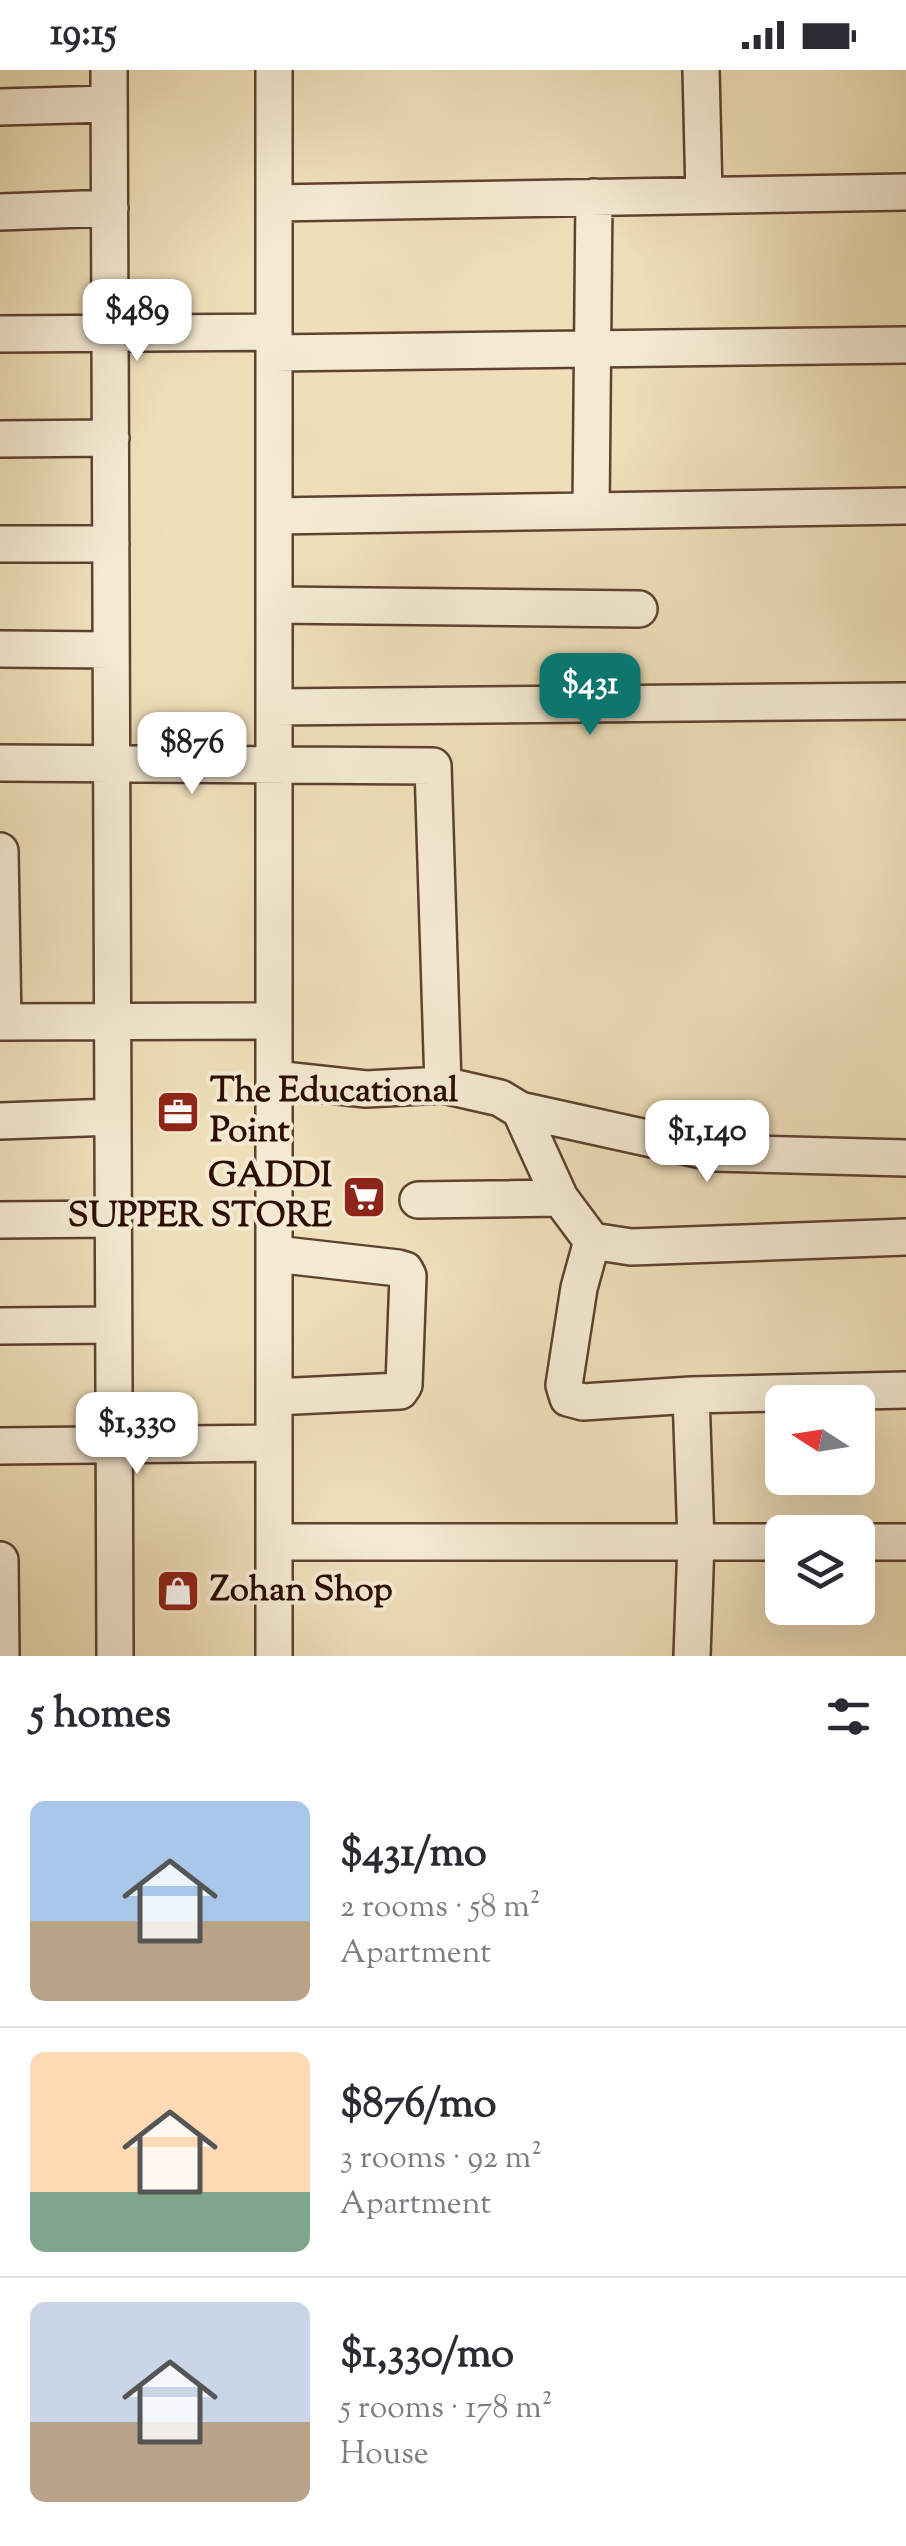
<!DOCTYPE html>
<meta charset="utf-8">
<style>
:root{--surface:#fff;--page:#f2f2f3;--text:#2b2b33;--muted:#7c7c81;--line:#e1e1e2;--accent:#0f766e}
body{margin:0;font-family:"Sorts Mill Goudy",serif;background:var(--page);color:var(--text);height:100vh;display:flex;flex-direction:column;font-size:38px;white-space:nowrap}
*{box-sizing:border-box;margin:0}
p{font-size:32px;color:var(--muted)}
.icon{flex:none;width:55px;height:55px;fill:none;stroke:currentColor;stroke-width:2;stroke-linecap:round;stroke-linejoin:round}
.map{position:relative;height:1586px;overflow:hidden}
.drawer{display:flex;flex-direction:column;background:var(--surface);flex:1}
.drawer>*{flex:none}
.needle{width:65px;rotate:282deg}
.controls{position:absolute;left:765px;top:1315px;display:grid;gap:20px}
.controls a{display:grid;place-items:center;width:110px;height:110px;border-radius:15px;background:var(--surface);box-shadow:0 10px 40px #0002;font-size:50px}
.price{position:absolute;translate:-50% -85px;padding:0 22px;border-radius:20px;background:#fff;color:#222;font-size:32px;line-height:65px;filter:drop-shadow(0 2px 5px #0008)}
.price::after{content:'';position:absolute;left:50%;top:60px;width:30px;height:22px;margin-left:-15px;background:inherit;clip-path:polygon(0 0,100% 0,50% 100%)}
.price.selected{background:var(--accent);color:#fff}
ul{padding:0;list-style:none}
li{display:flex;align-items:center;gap:30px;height:250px;padding:0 30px}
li+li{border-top:2px solid var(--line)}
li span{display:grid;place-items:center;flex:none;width:280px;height:200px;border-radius:15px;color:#555}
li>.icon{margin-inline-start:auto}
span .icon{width:120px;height:120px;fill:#fffc;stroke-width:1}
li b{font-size:42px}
h2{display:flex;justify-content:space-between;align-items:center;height:120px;padding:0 30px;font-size:42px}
.status{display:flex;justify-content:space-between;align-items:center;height:70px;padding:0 50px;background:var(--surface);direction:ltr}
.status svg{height:28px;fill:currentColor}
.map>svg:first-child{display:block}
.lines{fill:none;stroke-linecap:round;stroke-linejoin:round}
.minor-casing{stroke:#5e4230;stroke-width:40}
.minor{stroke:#f4ead2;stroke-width:35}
.labels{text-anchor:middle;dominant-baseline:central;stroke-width:8;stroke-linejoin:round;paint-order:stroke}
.poi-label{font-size:35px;font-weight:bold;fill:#2e0e03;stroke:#f4ead2;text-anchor:start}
</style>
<div class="status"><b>19:15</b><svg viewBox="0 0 49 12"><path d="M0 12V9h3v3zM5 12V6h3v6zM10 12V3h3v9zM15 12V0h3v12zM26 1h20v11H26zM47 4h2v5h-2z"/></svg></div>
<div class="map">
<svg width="906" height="1586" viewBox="0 0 906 1586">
<rect width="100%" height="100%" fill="#eedfb9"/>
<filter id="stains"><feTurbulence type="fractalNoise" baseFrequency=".002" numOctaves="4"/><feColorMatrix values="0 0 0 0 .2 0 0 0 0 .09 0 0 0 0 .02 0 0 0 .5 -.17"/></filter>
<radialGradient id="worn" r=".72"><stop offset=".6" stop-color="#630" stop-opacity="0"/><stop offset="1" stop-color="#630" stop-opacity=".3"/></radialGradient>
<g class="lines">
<g class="minor-casing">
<path id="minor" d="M 109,0 L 115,1586
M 701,0 L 704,125
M 0,37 L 109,34
M 274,133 L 906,122
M 0,142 L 110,138
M 0,264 L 274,262
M 274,283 L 906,275
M 0,369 L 111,368
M 591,441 L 594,127
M 274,446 L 906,436
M 0,474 L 111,474
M 274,535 L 639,539
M 0,579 L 111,580
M 274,637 L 906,631
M 0,693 L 433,696 L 443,1015 L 500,1028 L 520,1040 L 560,1128 L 592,1171 L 631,1177 L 906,1167
M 0,781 L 3,952
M 0,952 L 274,951
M 274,1009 L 366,1019 L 443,1015
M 520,1040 L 715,1083 L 906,1088
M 0,1051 L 113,1047
M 418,1130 L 560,1128
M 0,1150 L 113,1149
M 592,1171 L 579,1218 L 564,1315 L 568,1328 L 583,1332 L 691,1325 L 906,1320
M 0,1256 L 113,1255
M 691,1325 L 696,1472 L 692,1586
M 274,1327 L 400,1321 L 404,1315 L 408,1206 L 405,1200 L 398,1198 L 275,1184
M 0,1376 L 274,1373
M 274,1472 L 782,1472
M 858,1472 L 906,1472
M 0,1490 L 1,1586
M 274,1586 L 274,0"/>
</g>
<use href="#minor" class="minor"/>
</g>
<defs>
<g id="office-square" transform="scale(2.25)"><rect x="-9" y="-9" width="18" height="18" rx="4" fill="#8f2418" stroke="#f4ead2"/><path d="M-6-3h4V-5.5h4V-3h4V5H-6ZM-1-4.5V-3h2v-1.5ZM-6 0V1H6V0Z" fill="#fff"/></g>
<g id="supermarket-square" transform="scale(2.25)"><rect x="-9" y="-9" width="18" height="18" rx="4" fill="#8f2418" stroke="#f4ead2"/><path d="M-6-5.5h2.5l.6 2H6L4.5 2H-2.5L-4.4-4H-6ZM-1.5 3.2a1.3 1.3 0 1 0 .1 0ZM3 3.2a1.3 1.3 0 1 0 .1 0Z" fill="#fff"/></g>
<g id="shop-square" transform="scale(2.25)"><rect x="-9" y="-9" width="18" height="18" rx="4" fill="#8f2418" stroke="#f4ead2"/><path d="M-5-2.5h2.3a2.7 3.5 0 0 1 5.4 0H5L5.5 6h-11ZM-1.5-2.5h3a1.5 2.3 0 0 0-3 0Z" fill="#fff"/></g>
</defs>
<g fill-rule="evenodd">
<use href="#office-square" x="178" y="1042"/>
<use href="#supermarket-square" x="364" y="1127"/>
<use href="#shop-square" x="178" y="1521"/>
</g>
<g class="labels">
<g class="poi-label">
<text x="210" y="1022">The Educational<tspan x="210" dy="40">Point</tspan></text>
<text x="332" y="1107" text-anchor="end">GADDI<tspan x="332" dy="40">SUPPER STORE</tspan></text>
<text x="210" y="1521">Zohan Shop</text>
</g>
</g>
<rect width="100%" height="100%" filter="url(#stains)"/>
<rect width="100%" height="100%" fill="url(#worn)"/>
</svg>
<div class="controls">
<a><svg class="needle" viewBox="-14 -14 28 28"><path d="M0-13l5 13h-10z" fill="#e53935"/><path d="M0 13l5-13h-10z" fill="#7c7c81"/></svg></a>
<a><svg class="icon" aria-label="layers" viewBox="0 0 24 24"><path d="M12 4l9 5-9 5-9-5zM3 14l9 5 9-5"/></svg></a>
</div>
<b class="price" style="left:137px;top:294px">$489</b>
<b class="price selected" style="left:590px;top:668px">$431</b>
<b class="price" style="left:192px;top:727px">$876</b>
<b class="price" style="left:707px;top:1115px">$1,140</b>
<b class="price" style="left:137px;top:1407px">$1,330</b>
</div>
<section class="drawer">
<h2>5 homes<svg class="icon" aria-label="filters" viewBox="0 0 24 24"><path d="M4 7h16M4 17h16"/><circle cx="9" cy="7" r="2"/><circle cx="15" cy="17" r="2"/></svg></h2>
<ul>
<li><span style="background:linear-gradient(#a9c7e8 60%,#b9a48a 0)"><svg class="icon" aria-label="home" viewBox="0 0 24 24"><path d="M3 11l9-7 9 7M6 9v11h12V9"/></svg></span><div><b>$431/mo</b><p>2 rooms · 58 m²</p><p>Apartment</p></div></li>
<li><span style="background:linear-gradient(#ffd9b3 70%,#7fa58c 0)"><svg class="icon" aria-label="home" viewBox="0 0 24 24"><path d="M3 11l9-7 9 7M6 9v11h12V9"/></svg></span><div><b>$876/mo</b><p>3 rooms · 92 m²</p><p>Apartment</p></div></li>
<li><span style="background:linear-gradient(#c9d6e8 60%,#b9a48a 0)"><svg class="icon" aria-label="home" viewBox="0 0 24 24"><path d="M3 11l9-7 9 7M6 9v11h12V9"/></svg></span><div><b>$1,330/mo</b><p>5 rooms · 178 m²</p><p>House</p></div></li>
</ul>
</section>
